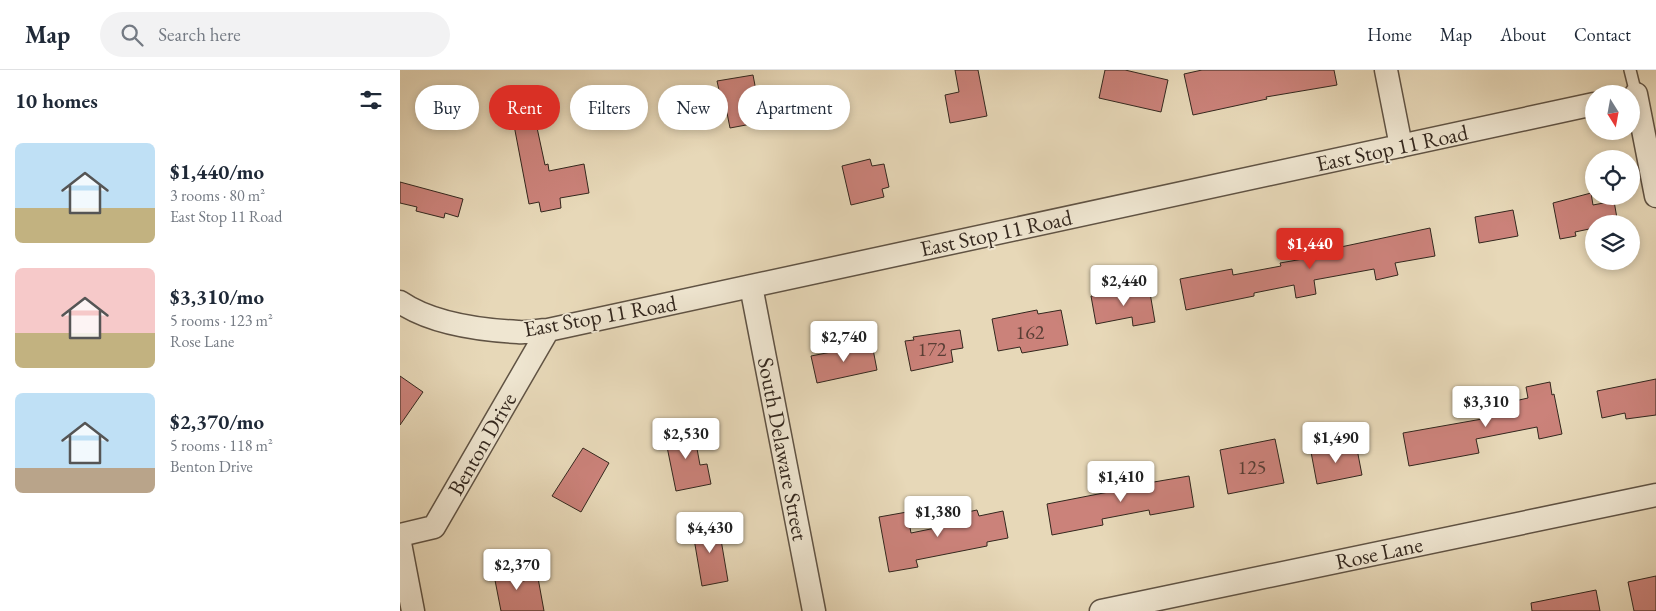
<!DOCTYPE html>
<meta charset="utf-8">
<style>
:root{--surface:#fff;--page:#f2f2f3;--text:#1f2937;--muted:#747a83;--line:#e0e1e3;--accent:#d93025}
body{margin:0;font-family:"EB Garamond",serif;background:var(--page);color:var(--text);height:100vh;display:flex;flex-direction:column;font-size:19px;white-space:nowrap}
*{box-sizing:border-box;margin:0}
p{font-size:16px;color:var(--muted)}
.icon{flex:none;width:28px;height:28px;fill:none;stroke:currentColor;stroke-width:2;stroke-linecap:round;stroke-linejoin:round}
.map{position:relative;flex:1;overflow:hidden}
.drawer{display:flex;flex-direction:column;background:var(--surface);width:400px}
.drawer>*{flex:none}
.guide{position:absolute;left:15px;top:15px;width:475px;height:45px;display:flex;gap:10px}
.needle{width:32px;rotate:169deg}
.controls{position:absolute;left:1185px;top:15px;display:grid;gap:10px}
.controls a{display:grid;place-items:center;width:55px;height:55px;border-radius:50%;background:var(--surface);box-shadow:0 2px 8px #0003;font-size:25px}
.price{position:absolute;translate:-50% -42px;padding:0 11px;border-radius:5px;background:#fff;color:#222;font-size:16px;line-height:32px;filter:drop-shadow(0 1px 2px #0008)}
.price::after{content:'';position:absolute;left:50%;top:30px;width:15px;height:11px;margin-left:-8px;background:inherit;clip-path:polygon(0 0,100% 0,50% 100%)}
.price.on{background:var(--accent);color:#fff}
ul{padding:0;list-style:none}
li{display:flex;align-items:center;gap:15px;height:125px;padding:0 15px}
li span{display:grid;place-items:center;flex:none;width:140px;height:100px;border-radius:8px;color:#555}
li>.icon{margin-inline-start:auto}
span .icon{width:60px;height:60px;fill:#fffc;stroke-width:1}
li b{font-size:21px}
h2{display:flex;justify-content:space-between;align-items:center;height:60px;padding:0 15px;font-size:21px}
.chip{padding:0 18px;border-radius:22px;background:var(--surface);box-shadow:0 2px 8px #0003;font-size:18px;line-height:45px}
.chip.on{background:var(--accent);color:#fff}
header{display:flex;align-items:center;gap:30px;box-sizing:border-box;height:70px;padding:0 25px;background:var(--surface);border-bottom:1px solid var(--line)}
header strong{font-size:24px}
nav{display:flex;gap:28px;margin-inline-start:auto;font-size:18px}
.search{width:350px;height:45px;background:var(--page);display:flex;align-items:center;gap:12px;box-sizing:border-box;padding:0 18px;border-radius:28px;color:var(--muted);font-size:19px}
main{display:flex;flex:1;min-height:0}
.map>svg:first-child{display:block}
.building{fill:#cb827a;stroke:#33271e}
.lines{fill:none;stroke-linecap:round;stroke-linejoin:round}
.lane-casing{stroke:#605344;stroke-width:14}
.street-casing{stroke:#605344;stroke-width:25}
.lane{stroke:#efe6d1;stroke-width:11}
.street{stroke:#efe6d1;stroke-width:22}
.labels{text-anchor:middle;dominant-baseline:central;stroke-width:4;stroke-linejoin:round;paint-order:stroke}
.number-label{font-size:20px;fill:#593e35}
.street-label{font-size:22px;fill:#33271e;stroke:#efe6d1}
</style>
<header>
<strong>Map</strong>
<div class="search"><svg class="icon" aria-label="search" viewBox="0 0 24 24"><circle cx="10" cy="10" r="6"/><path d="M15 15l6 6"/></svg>Search here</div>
<nav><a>Home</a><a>Map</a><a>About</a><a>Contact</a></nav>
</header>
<main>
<section class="drawer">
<h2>10 homes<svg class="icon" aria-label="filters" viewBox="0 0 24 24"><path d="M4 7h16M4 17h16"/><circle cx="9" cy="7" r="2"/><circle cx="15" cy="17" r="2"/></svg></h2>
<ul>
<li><span style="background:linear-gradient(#bfe0f5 65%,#c2b280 0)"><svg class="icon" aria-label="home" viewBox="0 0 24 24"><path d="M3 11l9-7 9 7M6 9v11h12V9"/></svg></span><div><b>$1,440/mo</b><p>3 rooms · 80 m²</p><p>East Stop 11 Road</p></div></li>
<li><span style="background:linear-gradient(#f6c9c9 65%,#c2b280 0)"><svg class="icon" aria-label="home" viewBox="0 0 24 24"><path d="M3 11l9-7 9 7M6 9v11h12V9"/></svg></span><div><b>$3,310/mo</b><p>5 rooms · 123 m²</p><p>Rose Lane</p></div></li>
<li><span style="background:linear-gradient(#bfe0f5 75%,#b9a48a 0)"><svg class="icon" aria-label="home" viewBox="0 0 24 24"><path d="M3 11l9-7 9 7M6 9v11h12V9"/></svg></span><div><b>$2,370/mo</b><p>5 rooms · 118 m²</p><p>Benton Drive</p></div></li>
</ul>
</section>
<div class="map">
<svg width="1256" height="541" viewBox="0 0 1256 541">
<rect width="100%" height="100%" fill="#e7d8b8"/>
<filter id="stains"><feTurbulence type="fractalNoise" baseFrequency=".004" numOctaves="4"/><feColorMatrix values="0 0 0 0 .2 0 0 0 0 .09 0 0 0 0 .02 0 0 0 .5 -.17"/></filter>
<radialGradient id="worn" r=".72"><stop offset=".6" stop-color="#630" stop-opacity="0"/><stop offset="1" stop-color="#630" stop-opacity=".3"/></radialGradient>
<path class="building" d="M 555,0 L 578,0 L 587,46 L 550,53 L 545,25 L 559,22 Z
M 705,0 L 725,0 L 768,10 L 761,42 L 699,28 Z
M 802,0 L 934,0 L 937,15 L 866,27 L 867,29 L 793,45 L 784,4 Z
M 353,5 L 362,52 L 330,58 L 324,28 L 321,29 L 317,11 Z
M 130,25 L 145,95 L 148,94 L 149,101 L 184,94 L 189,123 L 160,128 L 161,138 L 141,142 L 139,132 L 129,134 L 109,29 Z
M 470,89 L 472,96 L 484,94 L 489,117 L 482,119 L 484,127 L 451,135 L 442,96 Z
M 0,112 L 63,129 L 58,147 L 45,143 L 44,148 L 16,141 L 17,137 L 0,133 Z
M 1191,123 L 1193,135 L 1214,131 L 1218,154 L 1194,154 L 1194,158 L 1175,162 L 1176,166 L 1160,169 L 1153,133 Z
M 1113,140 L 1118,166 L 1079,173 L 1075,147 Z
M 1030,158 L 1035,186 L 995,193 L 998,205 L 976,210 L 974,199 L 914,210 L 916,224 L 896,228 L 894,215 L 854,223 L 854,226 L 786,240 L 780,209 L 832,199 L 833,205 L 881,196 L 880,193 L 903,189 L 902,182 L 922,179 L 922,181 Z
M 749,217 L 755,252 L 733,256 L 732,247 L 696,254 L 691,226 Z
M 637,240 L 638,244 L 661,240 L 668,275 L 622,283 L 620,277 L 598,281 L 592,249 Z
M 560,260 L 563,278 L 551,280 L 553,292 L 511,301 L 505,271 L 514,270 L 513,267 Z
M 472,274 L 477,300 L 417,313 L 411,286 Z
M 0,306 L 23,322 L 0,355 Z
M 1256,309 L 1256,345 L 1226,349 L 1225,343 L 1202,348 L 1197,321 Z
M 1150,312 L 1152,325 L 1154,324 L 1162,364 L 1139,369 L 1137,357 L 1076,369 L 1079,383 L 1009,396 L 1003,363 L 1099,346 L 1097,335 L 1128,328 L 1126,317 Z
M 293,357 L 300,395 L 307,394 L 311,414 L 276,421 L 264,362 Z
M 875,369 L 884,413 L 828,424 L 820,380 Z
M 956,374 L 962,405 L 917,414 L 911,382 Z
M 183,378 L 209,393 L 181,442 L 152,426 Z
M 742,400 L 744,410 L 748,410 L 748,413 L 789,406 L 794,437 L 750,445 L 749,440 L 702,449 L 703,455 L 652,465 L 647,434 L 724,419 L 722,404 Z
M 577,440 L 579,446 L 603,441 L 608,468 L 587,472 L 587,476 L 516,490 L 518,497 L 489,502 L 479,447 L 507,442 L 511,463 L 560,453 L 558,444 Z
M 318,452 L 328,511 L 302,516 L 292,457 Z
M 120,495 L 123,511 L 138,508 L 144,541 L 101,541 L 93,500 Z
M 1256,506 L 1256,541 L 1234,541 L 1228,512 Z
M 1196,520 L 1200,541 L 1132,541 L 1131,533 Z"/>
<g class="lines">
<g class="lane-casing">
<path id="lane" d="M 1230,0 L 1236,24"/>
</g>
<g class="street-casing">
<path id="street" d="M 986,0 L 1001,76
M 1236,24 L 1256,126
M 351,216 L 414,541
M 0,232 C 32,254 80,260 118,262 C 128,263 138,260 148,260 L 1194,34
M 0,465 L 34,457 L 148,260
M 0,473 L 13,541
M 701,541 L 1256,425"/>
</g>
<use href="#lane" class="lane"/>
<use href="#street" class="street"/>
</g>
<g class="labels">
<g class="number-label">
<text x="630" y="262">162</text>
<text x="532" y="279">172</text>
<text x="852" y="397">125</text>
</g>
<g class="street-label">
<text transform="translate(992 78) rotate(-12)">East Stop 11 Road</text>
<text transform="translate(596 163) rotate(-12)">East Stop 11 Road</text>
<text transform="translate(200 246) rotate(-10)">East Stop 11 Road</text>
<text transform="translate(82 374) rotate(-60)">Benton Drive</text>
<text transform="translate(383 379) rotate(79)">South Delaware Street</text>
<text transform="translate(979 483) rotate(-12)">Rose Lane</text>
</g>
</g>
<rect width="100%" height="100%" filter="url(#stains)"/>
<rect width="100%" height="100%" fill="url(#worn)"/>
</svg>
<div class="controls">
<a><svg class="needle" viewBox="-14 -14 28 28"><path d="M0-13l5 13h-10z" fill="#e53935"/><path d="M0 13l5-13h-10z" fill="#747a83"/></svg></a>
<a><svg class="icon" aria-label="locate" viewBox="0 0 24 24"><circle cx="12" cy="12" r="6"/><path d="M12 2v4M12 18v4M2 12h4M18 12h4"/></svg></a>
<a><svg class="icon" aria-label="layers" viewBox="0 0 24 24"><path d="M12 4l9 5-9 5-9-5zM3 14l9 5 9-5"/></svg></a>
</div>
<b class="price on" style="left:910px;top:200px">$1,440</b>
<b class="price" style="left:724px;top:237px">$2,440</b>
<b class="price" style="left:444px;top:293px">$2,740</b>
<b class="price" style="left:1086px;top:358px">$3,310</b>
<b class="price" style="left:286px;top:390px">$2,530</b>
<b class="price" style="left:936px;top:394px">$1,490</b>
<b class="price" style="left:721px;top:433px">$1,410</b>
<b class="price" style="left:538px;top:468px">$1,380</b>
<b class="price" style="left:310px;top:484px">$4,430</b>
<b class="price" style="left:117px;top:521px">$2,370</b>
<div class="guide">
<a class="chip">Buy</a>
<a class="chip on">Rent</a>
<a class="chip">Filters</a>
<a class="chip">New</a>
<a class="chip">Apartment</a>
</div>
</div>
</main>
